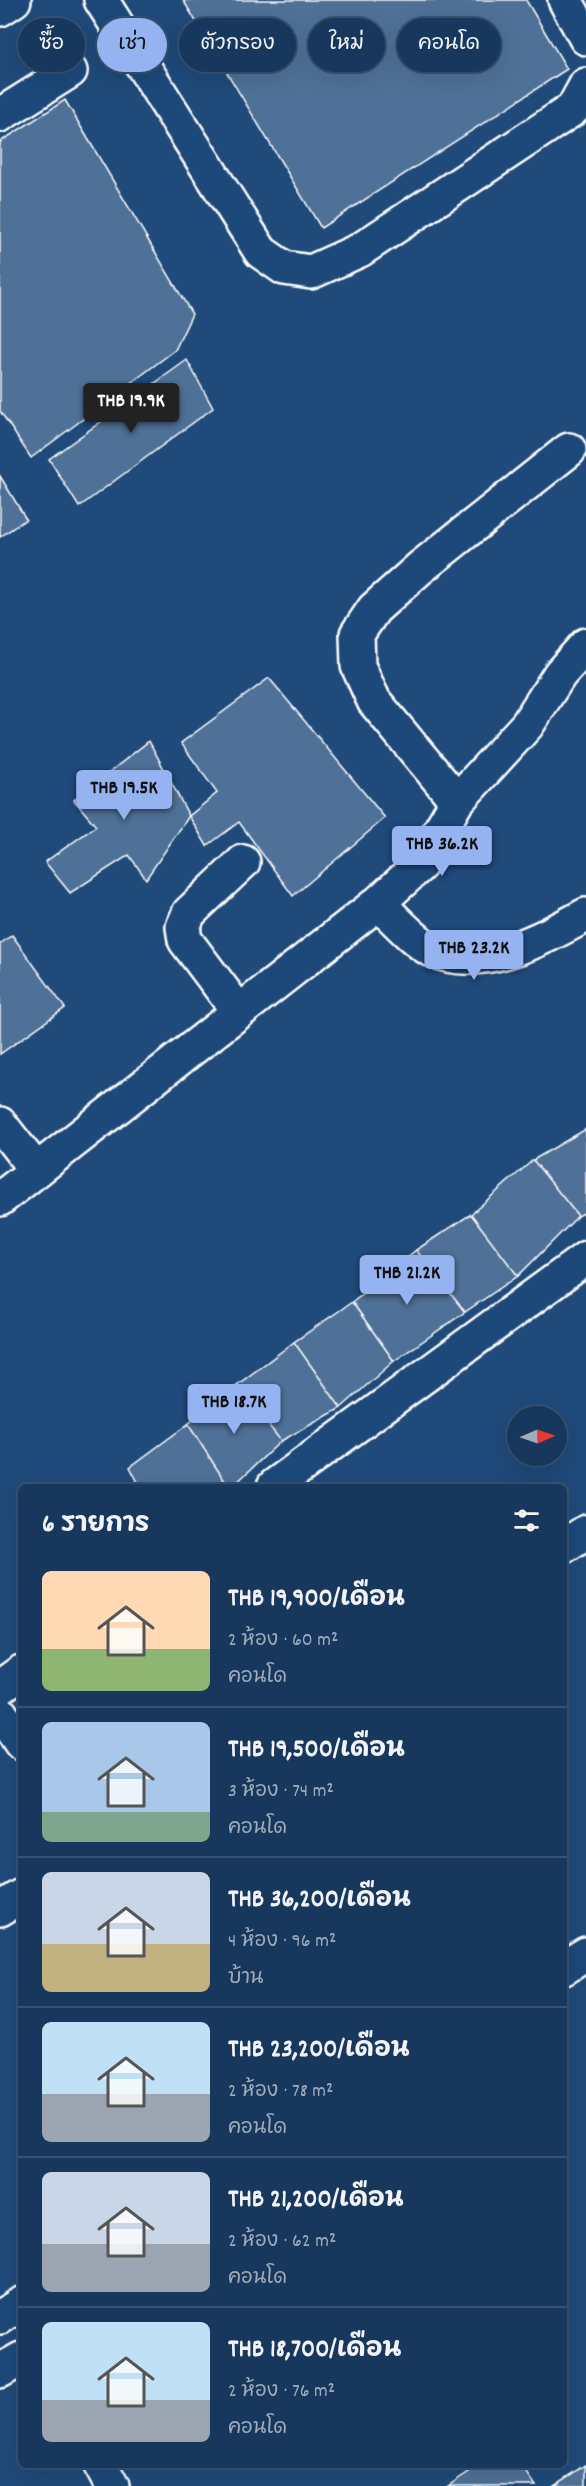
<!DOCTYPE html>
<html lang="th">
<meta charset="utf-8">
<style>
:root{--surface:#17385c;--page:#203f62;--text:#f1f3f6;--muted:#9eacbb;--line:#365272;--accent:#95b2f1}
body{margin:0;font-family:Dekko,"Playpen Sans Thai",sans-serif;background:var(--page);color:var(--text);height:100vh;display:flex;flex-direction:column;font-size:22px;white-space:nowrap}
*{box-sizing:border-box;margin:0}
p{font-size:20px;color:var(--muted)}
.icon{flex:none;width:33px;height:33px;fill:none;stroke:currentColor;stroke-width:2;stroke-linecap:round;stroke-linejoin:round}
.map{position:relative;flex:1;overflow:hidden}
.drawer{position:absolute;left:18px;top:1484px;width:549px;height:984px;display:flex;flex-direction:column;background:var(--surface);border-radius:9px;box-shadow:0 6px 24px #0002,0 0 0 2px var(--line)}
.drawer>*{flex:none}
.top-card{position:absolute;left:18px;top:18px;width:550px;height:54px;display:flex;gap:12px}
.needle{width:39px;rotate:88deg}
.buttons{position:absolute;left:507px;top:1406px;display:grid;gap:12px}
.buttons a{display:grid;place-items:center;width:60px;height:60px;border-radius:50%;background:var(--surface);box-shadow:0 6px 24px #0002,0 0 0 2px var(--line);font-size:30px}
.price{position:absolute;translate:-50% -51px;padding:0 14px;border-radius:6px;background:var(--accent);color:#111;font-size:20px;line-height:39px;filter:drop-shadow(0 2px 3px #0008)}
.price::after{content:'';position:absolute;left:50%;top:36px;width:18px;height:14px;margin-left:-9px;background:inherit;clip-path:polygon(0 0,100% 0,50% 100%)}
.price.active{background:#222;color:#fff}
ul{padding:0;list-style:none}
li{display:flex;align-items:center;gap:18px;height:150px;padding:0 24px}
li+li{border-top:2px solid var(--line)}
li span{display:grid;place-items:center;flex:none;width:168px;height:120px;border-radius:9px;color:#555}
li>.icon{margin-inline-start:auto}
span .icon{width:72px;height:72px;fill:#fffc;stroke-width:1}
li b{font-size:26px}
h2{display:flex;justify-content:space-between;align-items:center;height:72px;padding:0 24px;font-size:26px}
.pill{padding:0 21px;border-radius:27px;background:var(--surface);box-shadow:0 6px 24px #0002,0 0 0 2px var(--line);font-size:21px;line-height:54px}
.pill.active{background:var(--accent);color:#111}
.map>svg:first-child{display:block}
.building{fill:#507197;stroke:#fff;stroke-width:1.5}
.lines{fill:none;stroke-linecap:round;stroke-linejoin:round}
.minor-casing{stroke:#fff;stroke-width:38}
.highway-casing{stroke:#fff;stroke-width:38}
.minor{stroke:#1f4a7a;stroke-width:33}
.highway{stroke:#1f4a7a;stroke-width:33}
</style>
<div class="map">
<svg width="586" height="2486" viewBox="0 0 586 2486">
<rect width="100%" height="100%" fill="#1f4a7a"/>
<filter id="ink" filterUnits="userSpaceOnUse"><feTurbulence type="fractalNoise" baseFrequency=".0167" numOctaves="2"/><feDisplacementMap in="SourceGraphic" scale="12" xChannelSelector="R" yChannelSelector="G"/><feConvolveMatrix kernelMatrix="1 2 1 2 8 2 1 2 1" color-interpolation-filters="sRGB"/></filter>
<g filter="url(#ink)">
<path class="building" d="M 183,0 L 526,0 L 567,69 L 321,228 Z
M 65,100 L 192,314 L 175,350 L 31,458 L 0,411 L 0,142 Z
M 187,360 L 213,408 L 79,507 L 49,459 Z
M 0,476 L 26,519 L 0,537 Z
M 269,678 L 385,818 L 293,896 L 239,822 L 207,846 L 189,816 L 217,793 L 181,743 Z
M 149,741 L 189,816 L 146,879 L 129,855 L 70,893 L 45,862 L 96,826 L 74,800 Z
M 12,935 L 65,1008 L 0,1054 L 0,944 Z
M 586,1129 L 586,1212 L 578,1216 L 533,1160 Z
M 533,1160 L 578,1216 L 518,1276 L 471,1214 Z
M 471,1214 L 518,1276 L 465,1312 L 416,1250 Z
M 416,1250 L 465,1312 L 394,1361 L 352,1302 Z
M 352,1302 L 394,1361 L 341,1408 L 294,1342 Z
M 294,1342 L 341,1408 L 281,1441 L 237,1385 Z
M 237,1385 L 281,1441 L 233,1486 L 228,1486 L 188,1424 Z
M 188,1424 L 228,1486 L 140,1486 L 130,1467 Z
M 481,2464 L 521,2464 L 536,2486 L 448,2486 Z
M 586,2465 L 586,2486 L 554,2486 Z"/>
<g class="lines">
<g class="minor-casing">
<path id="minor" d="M 101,0 L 261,252 L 284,268 L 311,272 L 360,250 L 573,109 L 586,85
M 565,0 L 586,38
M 0,115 L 70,71
M 457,801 L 527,725 L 560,674 L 586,645
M 378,903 C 392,916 414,941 430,949 C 481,973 542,939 586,915
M 239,1012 L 185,940 L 183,927 L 189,913 L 243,862
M 0,1124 L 36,1170
M 0,1199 L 378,903 L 420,865 L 457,801 L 374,701 L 358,666 L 357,634 L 374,609 L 420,568 L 569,450
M 274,1486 L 586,1258
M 564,1546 L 586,1532
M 0,1687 L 21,1672
M 0,1713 L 21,1743
M 0,1909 L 21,1896
M 564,1968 L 586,1954
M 0,2317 L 21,2304
M 0,2371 L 21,2359
M 100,2464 L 112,2486"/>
</g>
<g class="highway-casing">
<path id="highway" d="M 0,9 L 14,0"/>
</g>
<use href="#minor" class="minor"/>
<use href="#highway" class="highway"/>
</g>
</g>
</svg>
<div class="buttons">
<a><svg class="needle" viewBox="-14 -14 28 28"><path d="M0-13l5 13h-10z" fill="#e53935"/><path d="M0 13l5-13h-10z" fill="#9eacbb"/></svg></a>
</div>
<b class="price active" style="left:131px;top:434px">THB 19.9K</b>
<b class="price" style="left:124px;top:821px">THB 19.5K</b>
<b class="price" style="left:442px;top:877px">THB 36.2K</b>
<b class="price" style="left:474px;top:981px">THB 23.2K</b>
<b class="price" style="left:407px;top:1306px">THB 21.2K</b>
<b class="price" style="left:234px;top:1435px">THB 18.7K</b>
<div class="top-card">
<a class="pill">ซื้อ</a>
<a class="pill active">เช่า</a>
<a class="pill">ตัวกรอง</a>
<a class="pill">ใหม่</a>
<a class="pill">คอนโด</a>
</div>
<section class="drawer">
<h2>6 รายการ<svg class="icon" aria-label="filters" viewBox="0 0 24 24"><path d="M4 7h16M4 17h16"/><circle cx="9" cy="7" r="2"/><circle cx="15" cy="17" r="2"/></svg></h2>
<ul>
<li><span style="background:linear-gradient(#ffd9b3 65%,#8fb573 0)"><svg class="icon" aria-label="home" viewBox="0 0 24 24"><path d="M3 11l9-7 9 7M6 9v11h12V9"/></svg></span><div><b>THB 19,900/เดือน</b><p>2 ห้อง · 60 m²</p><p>คอนโด</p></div></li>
<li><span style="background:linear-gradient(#a9c7e8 75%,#7fa58c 0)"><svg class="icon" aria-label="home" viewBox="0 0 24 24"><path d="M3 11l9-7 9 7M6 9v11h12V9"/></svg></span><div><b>THB 19,500/เดือน</b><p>3 ห้อง · 74 m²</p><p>คอนโด</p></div></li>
<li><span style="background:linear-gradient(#c9d6e8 60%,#c2b280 0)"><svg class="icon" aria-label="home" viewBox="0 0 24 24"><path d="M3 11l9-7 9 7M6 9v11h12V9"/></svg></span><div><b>THB 36,200/เดือน</b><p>4 ห้อง · 96 m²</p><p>บ้าน</p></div></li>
<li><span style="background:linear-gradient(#bfe0f5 60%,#9aa5b1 0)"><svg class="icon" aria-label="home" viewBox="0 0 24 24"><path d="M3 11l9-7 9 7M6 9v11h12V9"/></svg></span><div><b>THB 23,200/เดือน</b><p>2 ห้อง · 78 m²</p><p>คอนโด</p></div></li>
<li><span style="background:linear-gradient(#c9d6e8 60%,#9aa5b1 0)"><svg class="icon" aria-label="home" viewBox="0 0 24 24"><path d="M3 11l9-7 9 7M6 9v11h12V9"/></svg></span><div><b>THB 21,200/เดือน</b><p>2 ห้อง · 62 m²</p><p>คอนโด</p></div></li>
<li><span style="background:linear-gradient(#bfe0f5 65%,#9aa5b1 0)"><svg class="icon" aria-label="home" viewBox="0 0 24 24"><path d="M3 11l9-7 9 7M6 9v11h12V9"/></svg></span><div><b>THB 18,700/เดือน</b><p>2 ห้อง · 76 m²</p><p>คอนโด</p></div></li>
</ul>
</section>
</div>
